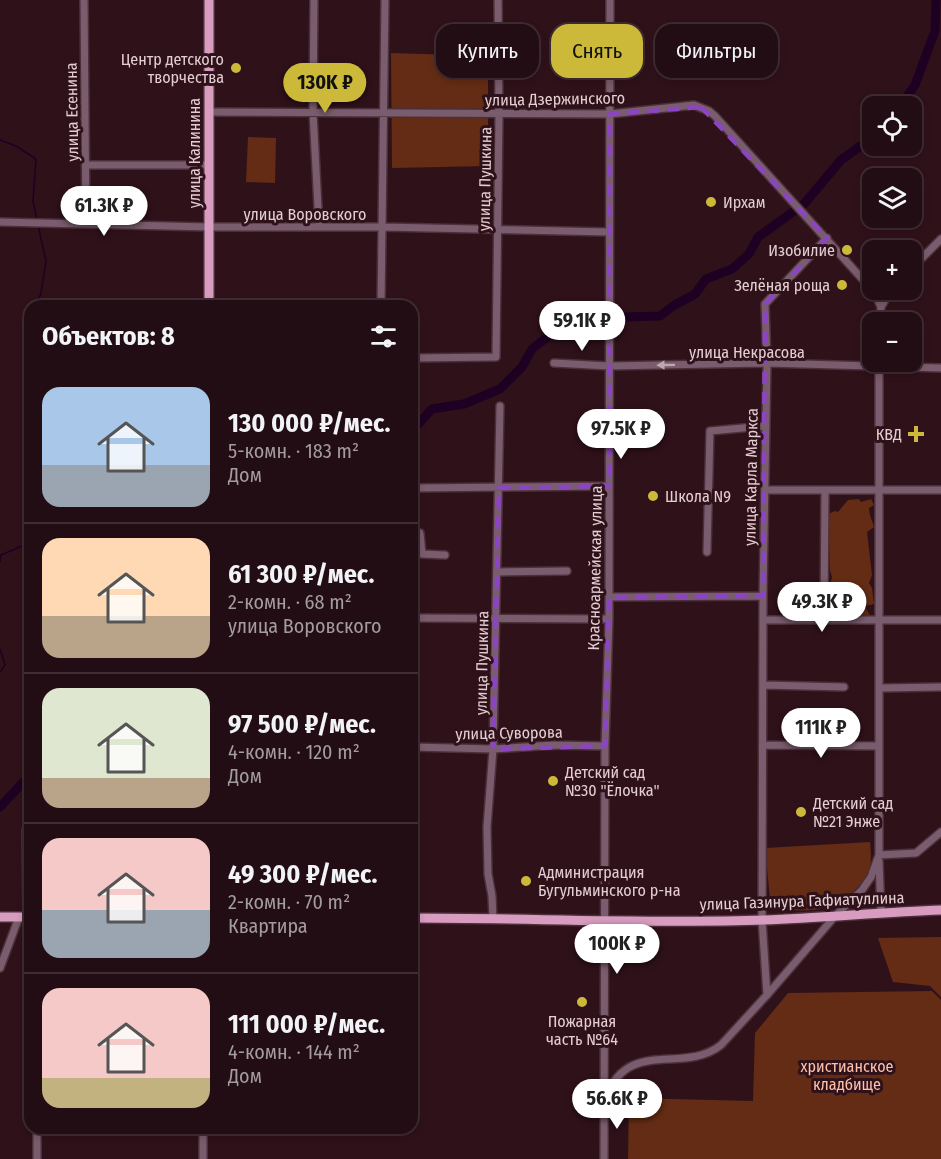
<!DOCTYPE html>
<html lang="ru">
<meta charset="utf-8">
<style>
:root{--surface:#230d14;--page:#2f1b22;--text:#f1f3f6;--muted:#a39ca0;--line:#402d34;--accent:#ccb939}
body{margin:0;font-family:"Fira Sans Condensed",sans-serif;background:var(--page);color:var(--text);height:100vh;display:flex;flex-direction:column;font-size:22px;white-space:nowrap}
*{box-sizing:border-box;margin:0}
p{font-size:20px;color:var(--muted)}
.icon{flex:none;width:33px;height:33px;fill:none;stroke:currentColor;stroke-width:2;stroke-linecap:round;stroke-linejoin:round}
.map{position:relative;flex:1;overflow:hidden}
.drawer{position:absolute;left:24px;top:300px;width:394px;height:834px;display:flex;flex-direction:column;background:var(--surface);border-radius:18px;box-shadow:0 3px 9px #0003,0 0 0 2px var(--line)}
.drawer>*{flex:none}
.hud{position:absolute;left:436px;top:24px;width:414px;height:54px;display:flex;gap:12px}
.controls{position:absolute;left:862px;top:96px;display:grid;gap:12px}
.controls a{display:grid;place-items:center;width:60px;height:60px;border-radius:12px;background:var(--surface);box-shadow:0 3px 9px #0003,0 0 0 2px var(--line);font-size:30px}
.price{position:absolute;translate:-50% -51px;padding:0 14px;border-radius:21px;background:#fff;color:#222;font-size:20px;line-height:39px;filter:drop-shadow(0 2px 3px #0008)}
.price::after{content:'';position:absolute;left:50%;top:36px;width:18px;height:14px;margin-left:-9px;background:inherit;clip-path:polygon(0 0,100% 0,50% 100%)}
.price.selected{background:var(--accent);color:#111}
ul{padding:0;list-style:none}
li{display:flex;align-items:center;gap:18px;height:150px;padding:0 18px}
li+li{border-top:2px solid var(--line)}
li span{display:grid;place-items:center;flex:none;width:168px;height:120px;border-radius:18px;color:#555}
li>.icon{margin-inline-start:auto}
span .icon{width:72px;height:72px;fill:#fffc;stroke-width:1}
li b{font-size:26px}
h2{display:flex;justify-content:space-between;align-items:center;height:72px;padding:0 18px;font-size:26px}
.tag{padding:0 21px;border-radius:18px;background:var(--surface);box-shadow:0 3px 9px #0003,0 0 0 2px var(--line);font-size:21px;line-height:54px}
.tag.selected{background:var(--accent);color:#111}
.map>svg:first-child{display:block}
.green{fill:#642c14}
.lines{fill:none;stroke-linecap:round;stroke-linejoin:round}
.stream{stroke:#1e0022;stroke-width:1.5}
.river{stroke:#1e0022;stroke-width:9}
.minor-casing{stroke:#4c2f38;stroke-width:10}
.major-casing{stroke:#4c2f38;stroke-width:12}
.minor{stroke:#795c6d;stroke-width:7}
.major{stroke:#d79cbf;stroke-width:9}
.oneway{fill:#bfa6af}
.marked{fill:none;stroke:#8b44c2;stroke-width:4.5;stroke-dasharray:12 8;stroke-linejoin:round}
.poi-dot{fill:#ccb939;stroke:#2f111a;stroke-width:2}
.labels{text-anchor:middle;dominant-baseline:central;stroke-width:6;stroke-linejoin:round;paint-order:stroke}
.poi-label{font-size:16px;fill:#e4ced3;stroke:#2f111a;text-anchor:start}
.street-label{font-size:16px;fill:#e4ced3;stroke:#2f111a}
.park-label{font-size:16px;fill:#fec1a9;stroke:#2f111a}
</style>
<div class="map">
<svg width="941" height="1159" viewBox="0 0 941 1159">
<rect width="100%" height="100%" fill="#2f111a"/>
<path class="green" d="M 391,53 L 488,56 L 488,166 L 392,168 Z
M 248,137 L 276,138 L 275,183 L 246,182 Z
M 859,499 L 861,502 L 871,499 L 874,505 L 869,508 C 869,515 872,520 874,527 L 867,532 L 872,575 L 869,583 L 872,588 L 874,604 L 865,606 L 872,620 L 865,624 L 848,616 L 840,620 L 829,613 L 831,602 L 827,597 L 832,577 L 830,570 L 828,514 L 835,511 L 838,512 L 848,500 Z
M 870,842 C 871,852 872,866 868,875 C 866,880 859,885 855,890 C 831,915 803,911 771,909 L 765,848 Z
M 941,937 L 941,997 L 930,986 L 893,982 L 878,938 Z
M 932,991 L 941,1000 L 941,1159 L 628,1159 L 629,1098 L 753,1101 L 755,1033 L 788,993 Z"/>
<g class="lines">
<path class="stream" d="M 0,140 L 16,146 L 36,159 L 33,201 L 37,220
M 36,306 L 41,293 L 46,261 L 38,225
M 30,322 L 26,334 L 30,349
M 0,562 L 1,555 L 22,546 L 30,540
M 0,649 L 5,665 L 0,672"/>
<path class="river" d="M 900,106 L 915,85 L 935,31 L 936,0
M 412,431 L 432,409 L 464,404 L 500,389 L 522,367 L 532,349 L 550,335 L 575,336 L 625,317 L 660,316 L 673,306 L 695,294 L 706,279 L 732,269 L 749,254 L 758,237 L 804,204 L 841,160 L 873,137
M 0,807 L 30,775"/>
<g class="minor-casing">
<path id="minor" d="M 84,0 L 86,224
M 314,0 L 313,112 L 319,227
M 209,112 L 610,114 L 694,105 L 709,111 L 715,116 L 875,293 L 881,307 L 880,322
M 86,165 L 209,165
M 0,222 L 209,227 L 383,227 L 609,232
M 912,268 L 941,239
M 381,306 L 385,0
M 881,307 L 891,290
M 412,358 L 496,357 L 499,114 L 498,0
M 554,363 L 609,366 L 767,363 L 941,368
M 412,488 L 609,486
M 765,490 L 941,490
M 412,532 L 420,533 L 422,554 L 445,555
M 707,552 L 710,431 L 765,426
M 497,572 L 567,571
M 609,597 L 763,596
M 412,618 L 609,619
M 764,620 L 941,620
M 824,621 L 825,491
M 764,685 L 844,687
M 880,688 L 941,687
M 764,745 L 878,746
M 412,747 L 493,749 L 554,745 L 605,746
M 879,855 L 916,853 L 941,832
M 879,861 L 881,912
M 27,916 L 26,831 L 30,816
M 493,919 L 492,896 L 488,874 L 487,827 L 493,749 L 500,406
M 0,968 L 19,917
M 767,995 L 762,920 L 763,596 L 767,363 L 765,304 L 827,238
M 606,1097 C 629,1037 683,1075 721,1045 L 767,995 L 836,915 L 862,890 L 871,877 L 879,855 L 879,362
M 37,1159 L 37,1128
M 203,1159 L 203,1128
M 604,1159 L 605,746 L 609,619 L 610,0"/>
</g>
<g class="major-casing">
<path id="major" d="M 209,306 L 209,0
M 0,917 L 30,917
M 412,918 C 529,918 647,924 764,920 C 823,918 882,912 941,910"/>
</g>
<use href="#minor" class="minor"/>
<use href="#major" class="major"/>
</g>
<defs><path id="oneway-solid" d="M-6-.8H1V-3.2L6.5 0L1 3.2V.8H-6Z" transform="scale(1.5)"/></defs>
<use class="oneway" href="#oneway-solid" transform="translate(666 365) rotate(179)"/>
<path class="marked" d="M 701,107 L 827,238 L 765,304 L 763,596 L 609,597 L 605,746 L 493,749 L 499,488 L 609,486 L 610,114 Z"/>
<g class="poi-dot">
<circle cx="236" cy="68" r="6"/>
<circle cx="711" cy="202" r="6"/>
<circle cx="847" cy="250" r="6"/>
<circle cx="842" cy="285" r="6"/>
<path d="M913 425h6v6h6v6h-6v6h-6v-6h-6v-6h6z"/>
<circle cx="653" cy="496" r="6"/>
<circle cx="553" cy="781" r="6"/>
<circle cx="801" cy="812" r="6"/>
<circle cx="526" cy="881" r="6"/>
<circle cx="582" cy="1002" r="6"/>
</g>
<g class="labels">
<g class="poi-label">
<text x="224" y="59" text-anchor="end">Центр детского<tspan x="224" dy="18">творчества</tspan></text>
<text x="723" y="202">Ирхам</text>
<text x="835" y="250" text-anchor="end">Изобилие</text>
<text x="830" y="285" text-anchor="end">Зелёная роща</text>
<text x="902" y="434" text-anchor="end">КВД</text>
<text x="665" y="496">Школа N9</text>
<text x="565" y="772">Детский сад<tspan x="565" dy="18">№30 "Ёлочка"</tspan></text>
<text x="813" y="803">Детский сад<tspan x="813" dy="18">№21 Энже</tspan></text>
<text x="538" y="872">Администрация<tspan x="538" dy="18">Бугульминского р-на</tspan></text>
<text x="582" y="1021" text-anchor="middle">Пожарная<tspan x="582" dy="18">часть №64</tspan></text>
</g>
<g class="street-label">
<text transform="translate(555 99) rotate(-1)">улица Дзержинского</text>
<text transform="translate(72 112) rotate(-91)">улица Есенина</text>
<text transform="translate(194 153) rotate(-90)">улица Калинина</text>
<text transform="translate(485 179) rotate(-89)">улица Пушкина</text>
<text x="305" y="214">улица Воровского</text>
<text x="747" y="352">улица Некрасова</text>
<text transform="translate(751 477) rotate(-89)">улица Карла Маркса</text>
<text transform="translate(595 568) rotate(-89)">Красноармейская улица</text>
<text transform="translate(482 663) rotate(-89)">улица Пушкина</text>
<text transform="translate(509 733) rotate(-1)">улица Суворова</text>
<text transform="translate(802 901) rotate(-2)">улица Газинура Гафиатуллина</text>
</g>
<g class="park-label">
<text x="847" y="1066">христианское<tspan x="847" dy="18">кладбище</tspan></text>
</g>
</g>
</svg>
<div class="controls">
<a><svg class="icon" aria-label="locate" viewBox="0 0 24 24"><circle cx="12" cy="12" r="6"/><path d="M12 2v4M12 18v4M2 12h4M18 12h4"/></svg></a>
<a><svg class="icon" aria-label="layers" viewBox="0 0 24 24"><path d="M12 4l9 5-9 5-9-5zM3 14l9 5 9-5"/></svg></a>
<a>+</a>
<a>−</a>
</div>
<b class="price selected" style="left:325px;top:114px">130K ₽</b>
<b class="price" style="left:104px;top:237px">61.3K ₽</b>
<b class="price" style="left:582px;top:352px">59.1K ₽</b>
<b class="price" style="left:621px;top:460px">97.5K ₽</b>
<b class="price" style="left:822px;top:633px">49.3K ₽</b>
<b class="price" style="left:821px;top:759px">111K ₽</b>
<b class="price" style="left:617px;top:975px">100K ₽</b>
<b class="price" style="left:617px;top:1130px">56.6K ₽</b>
<div class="hud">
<a class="tag">Купить</a>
<a class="tag selected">Снять</a>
<a class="tag">Фильтры</a>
</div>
<section class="drawer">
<h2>Объектов: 8<svg class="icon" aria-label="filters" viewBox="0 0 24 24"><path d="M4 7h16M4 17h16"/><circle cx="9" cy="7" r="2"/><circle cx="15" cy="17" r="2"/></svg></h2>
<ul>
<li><span style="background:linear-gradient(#a9c7e8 65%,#9aa5b1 0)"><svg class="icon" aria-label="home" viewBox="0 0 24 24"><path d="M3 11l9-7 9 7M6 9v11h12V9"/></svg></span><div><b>130 000 ₽/мес.</b><p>5-комн. · 183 m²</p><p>Дом</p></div></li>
<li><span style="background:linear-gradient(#ffd9b3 65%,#b9a48a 0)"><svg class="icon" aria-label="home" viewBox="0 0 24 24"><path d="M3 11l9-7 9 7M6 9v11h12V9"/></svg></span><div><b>61 300 ₽/мес.</b><p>2-комн. · 68 m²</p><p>улица Воровского</p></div></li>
<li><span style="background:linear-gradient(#dfe7d0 75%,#b9a48a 0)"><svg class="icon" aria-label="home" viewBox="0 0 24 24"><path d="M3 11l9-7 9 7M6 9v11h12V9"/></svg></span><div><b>97 500 ₽/мес.</b><p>4-комн. · 120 m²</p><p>Дом</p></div></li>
<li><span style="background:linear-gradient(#f6c9c9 60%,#9aa5b1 0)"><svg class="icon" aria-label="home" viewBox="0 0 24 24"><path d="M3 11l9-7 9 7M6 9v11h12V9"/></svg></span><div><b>49 300 ₽/мес.</b><p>2-комн. · 70 m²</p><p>Квартира</p></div></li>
<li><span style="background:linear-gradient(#f6c9c9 75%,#c2b280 0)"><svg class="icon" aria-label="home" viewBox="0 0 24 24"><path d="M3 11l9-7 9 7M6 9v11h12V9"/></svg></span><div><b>111 000 ₽/мес.</b><p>4-комн. · 144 m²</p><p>Дом</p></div></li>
</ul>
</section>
</div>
